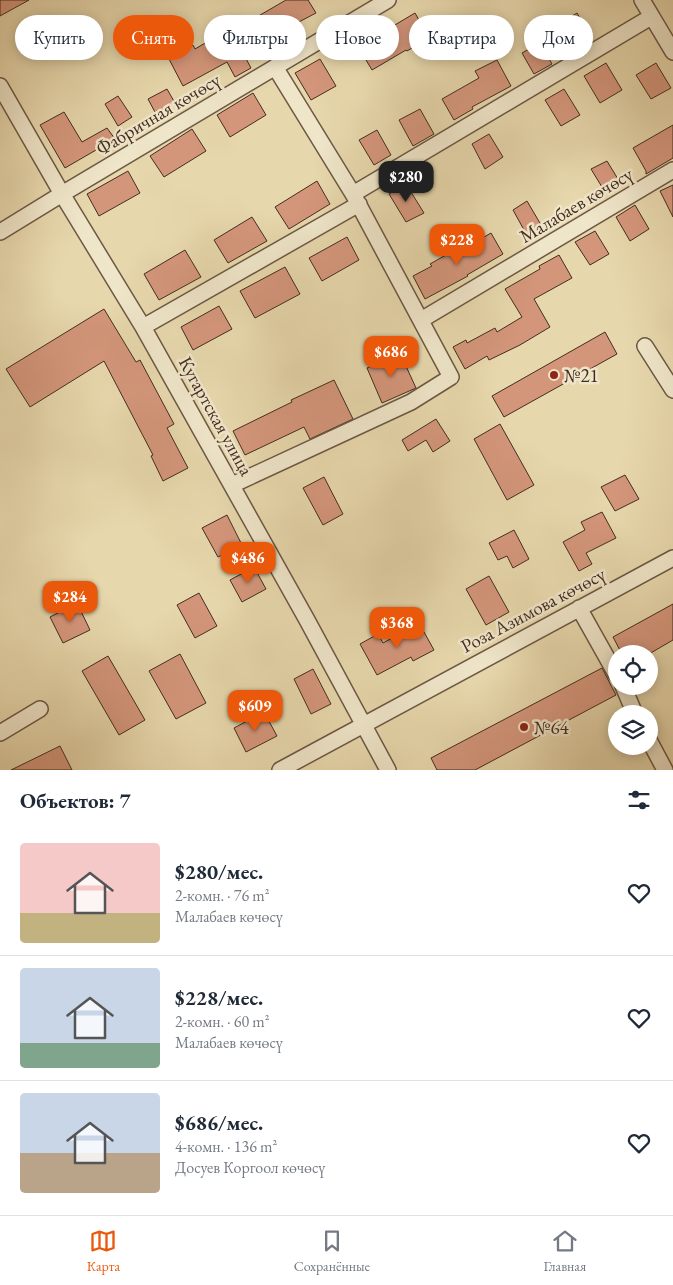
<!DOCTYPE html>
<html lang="ru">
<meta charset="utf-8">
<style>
:root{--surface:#fff;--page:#f2f2f3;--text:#1f2937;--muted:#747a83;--line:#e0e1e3;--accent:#ea580c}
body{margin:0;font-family:"EB Garamond",serif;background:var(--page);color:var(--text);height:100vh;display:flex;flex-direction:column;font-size:19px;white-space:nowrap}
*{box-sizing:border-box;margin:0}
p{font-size:16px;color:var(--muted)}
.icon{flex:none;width:28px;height:28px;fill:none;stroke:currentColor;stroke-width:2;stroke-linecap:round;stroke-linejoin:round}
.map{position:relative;height:770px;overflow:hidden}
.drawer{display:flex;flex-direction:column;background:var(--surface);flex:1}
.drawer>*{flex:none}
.hud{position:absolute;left:15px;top:15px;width:644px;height:45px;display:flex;gap:10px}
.tools{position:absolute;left:608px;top:645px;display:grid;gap:10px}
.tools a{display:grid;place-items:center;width:50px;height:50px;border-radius:50%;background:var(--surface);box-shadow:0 2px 12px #0003;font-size:25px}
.price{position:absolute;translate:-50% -42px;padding:0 11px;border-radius:10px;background:var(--accent);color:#fff;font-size:16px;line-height:32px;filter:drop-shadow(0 1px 2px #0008)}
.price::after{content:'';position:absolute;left:50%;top:30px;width:15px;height:11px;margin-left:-8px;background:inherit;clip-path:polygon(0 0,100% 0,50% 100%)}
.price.active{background:#222;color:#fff}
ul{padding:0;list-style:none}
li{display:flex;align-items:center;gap:15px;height:125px;padding:0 20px}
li+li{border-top:1px solid var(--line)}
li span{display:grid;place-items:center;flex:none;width:140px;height:100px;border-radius:5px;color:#555}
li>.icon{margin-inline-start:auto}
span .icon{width:60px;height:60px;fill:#fffc;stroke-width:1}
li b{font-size:21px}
h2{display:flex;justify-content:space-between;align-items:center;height:60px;padding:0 20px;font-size:21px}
.tag{padding:0 18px;border-radius:22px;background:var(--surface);box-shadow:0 2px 12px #0003;font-size:18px;line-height:45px}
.tag.active{background:var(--accent);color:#fff}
.tab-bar{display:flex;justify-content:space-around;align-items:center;height:70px;border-top:1px solid var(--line);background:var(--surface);font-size:14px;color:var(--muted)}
.tab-bar a{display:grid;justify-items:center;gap:2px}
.tab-bar .active{color:var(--accent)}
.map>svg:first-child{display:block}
.building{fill:#d4967b;stroke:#432d21}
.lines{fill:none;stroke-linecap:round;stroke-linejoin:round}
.minor-casing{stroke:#6c5844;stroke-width:18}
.minor{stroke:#efe5c9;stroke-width:15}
.poi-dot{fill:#8f2418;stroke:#efe5c9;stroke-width:2}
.labels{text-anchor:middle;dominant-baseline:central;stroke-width:5;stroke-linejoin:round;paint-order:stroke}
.street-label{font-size:19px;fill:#432d21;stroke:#efe5c9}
.poi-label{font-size:19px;fill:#432d21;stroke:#efe5c9;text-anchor:start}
</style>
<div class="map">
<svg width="673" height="770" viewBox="0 0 673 770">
<rect width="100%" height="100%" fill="#e7d7ac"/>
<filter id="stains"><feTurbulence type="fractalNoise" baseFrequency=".004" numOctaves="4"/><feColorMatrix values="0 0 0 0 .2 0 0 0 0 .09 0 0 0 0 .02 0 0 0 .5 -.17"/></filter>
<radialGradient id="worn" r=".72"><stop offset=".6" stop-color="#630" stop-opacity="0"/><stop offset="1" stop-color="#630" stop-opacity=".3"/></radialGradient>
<path class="building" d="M 0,0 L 29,0 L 0,16 Z
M 286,0 L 308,0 L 316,13 L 295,24 L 295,23 L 243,53 L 251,68 L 235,77 L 227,62 L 183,86 L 169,59 L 193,45 L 195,49 L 229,29 L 231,32 Z
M 415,13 L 429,38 L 407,51 L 406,50 L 372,70 L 357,45 L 377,34 L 378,35 Z
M 577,13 L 591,36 L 573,47 L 559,24 Z
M 472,16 L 485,37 L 467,48 L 454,26 Z
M 540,43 L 552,64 L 534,74 L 522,53 Z
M 320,59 L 336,86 L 311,100 L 295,73 Z
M 497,60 L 511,86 L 472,107 L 473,109 L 454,120 L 442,99 L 479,78 L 475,71 Z
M 606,63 L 622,90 L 600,103 L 584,76 Z
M 656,63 L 671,88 L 651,99 L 636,75 Z
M 167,89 L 175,103 L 156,114 L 148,99 Z
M 564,89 L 580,115 L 561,126 L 545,100 Z
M 253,93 L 266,115 L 230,137 L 217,115 Z
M 118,96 L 132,117 L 118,126 L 105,104 Z
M 420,109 L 434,134 L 413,146 L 399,120 Z
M 64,112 L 82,142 L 107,128 L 115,139 L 65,168 L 40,125 Z
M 673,125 L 673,158 L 646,174 L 646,171 L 633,148 Z
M 192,129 L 206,151 L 164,177 L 150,156 Z
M 377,130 L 391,155 L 374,165 L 359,140 Z
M 489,134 L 503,157 L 485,169 L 472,144 Z
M 607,161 L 621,184 L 605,192 L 591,169 Z
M 128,171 L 140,193 L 99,216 L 87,194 Z
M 317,181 L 330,204 L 289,229 L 275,207 Z
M 406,184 L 424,213 L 406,222 L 389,194 Z
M 673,185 L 673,217 L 660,191 Z
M 527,201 L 544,230 L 529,239 L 513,210 Z
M 635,205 L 649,229 L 630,241 L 616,217 Z
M 252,217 L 267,241 L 228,263 L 214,240 Z
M 595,231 L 609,254 L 590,265 L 575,242 Z
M 491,233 L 503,254 L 467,275 L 468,276 L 425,299 L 413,276 L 432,266 L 430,264 L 453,251 L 455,254 Z
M 347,237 L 359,260 L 322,281 L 309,258 Z
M 185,250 L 201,277 L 159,300 L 144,274 Z
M 559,255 L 572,278 L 534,299 L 550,327 L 520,345 L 489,360 L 487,356 L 465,369 L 453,347 L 466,340 L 467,343 L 495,328 L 497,332 L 522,317 L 505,289 L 540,269 L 539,266 Z
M 285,267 L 300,294 L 255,318 L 240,291 Z
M 219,306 L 232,329 L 193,350 L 181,327 Z
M 104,309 L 136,362 L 140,360 L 174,424 L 167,428 L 188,468 L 163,481 L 151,456 L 153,455 L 104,361 L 30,407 L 6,369 Z
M 605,332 L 617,354 L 504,417 L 492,396 Z
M 400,353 L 416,388 L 382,403 L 367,368 Z
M 334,380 L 353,419 L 310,439 L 304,427 L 245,455 L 233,431 L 292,402 L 291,400 Z
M 436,419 L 450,441 L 433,452 L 426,440 L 408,451 L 402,440 Z
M 500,424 L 534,485 L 507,500 L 474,439 Z
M 625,475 L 639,499 L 615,511 L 601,487 Z
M 324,477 L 343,514 L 323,525 L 303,488 Z
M 602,512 L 616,538 L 586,553 L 592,564 L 579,571 L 563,542 L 585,530 L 581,522 Z
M 227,515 L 242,545 L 218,557 L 202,528 Z
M 514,530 L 529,559 L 513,568 L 507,556 L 498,560 L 489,543 Z
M 254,567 L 266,589 L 242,602 L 230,580 Z
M 489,576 L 509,612 L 486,625 L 466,589 Z
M 199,593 L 217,626 L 195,638 L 177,605 Z
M 77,603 L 90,630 L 63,643 L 50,617 Z
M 673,604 L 673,640 L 649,654 L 622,654 L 613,637 Z
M 419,623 L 434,650 L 413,661 L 411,657 L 377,675 L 360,644 L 378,634 L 383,643 Z
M 180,654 L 206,703 L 176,719 L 149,671 Z
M 108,656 L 145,720 L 119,735 L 82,671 Z
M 602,668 L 616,695 L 475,770 L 437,770 L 431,758 Z
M 313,669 L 331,704 L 311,714 L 294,679 Z
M 264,712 L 277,736 L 246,752 L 234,728 Z
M 60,746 L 72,770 L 11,770 Z"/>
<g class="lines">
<g class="minor-casing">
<path id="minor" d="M 642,0 L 673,52
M 0,86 L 62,194 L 143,327 L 307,620 L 388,770
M 353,194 L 651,17
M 0,232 L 62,194 L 388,0
M 421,320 L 673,170
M 143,327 L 359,204
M 645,346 L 673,390
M 232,485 L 411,402 L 451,377 L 353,194 L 275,67
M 579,608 L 616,674
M 623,686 L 635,714
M 0,733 L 40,709
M 649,740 L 665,770
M 280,770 L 673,558"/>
</g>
<use href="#minor" class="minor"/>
</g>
<g class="poi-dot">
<circle cx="554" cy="375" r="5"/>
<circle cx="524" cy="727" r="5"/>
</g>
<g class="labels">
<g class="street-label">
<text transform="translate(158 114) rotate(-31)">Фабричная көчөсү</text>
<text transform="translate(576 205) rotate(-31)">Малабаев көчөсү</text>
<text transform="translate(216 416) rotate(61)">Кугартская улица</text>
<text transform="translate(533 610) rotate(-28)">Роза Азимова көчөсү</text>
</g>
<g class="poi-label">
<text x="564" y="375">№21</text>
<text x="534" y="727">№64</text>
</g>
</g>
<rect width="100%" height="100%" filter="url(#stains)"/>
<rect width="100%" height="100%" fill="url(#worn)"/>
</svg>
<div class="tools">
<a><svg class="icon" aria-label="locate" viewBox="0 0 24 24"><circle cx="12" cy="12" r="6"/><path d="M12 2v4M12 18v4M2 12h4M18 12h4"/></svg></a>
<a><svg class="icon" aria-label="layers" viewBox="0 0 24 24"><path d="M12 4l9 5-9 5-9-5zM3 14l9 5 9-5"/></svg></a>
</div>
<b class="price active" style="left:406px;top:203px">$280</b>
<b class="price" style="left:457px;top:266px">$228</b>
<b class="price" style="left:391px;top:378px">$686</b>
<b class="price" style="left:248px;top:584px">$486</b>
<b class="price" style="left:70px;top:623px">$284</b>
<b class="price" style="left:397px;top:649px">$368</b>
<b class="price" style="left:255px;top:732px">$609</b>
<div class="hud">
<a class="tag">Купить</a>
<a class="tag active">Снять</a>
<a class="tag">Фильтры</a>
<a class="tag">Новое</a>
<a class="tag">Квартира</a>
<a class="tag">Дом</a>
</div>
</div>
<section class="drawer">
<h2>Объектов: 7<svg class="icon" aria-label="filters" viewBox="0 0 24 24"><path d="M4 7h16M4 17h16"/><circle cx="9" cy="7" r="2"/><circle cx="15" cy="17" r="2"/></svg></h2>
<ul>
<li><span style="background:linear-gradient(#f6c9c9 70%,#c2b280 0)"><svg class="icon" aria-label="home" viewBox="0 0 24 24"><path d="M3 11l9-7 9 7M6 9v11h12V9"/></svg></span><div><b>$280/мес.</b><p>2-комн. · 76 m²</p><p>Малабаев көчөсү</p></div><svg class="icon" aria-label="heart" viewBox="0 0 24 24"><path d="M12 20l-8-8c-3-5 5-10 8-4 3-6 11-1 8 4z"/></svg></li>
<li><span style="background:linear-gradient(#c9d6e8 75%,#7fa58c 0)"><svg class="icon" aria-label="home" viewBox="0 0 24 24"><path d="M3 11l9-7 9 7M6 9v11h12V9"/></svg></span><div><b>$228/мес.</b><p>2-комн. · 60 m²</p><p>Малабаев көчөсү</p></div><svg class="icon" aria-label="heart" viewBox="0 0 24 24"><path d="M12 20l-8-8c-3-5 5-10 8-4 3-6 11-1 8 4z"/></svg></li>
<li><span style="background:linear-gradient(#c9d6e8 60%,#b9a48a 0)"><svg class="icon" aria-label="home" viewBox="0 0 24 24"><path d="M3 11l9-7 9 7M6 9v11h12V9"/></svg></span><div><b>$686/мес.</b><p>4-комн. · 136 m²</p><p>Досуев Коргоол көчөсү</p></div><svg class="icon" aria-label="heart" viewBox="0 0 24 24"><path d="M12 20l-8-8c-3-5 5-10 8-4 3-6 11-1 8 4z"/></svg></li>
</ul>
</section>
<nav class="tab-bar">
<a class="active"><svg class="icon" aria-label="map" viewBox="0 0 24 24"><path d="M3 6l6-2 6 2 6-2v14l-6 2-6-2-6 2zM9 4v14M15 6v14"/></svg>Карта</a>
<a><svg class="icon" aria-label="saved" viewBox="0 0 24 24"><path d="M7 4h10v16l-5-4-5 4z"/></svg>Сохранённые</a>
<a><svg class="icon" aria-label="home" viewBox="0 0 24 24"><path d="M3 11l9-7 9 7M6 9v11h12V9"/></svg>Главная</a>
</nav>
